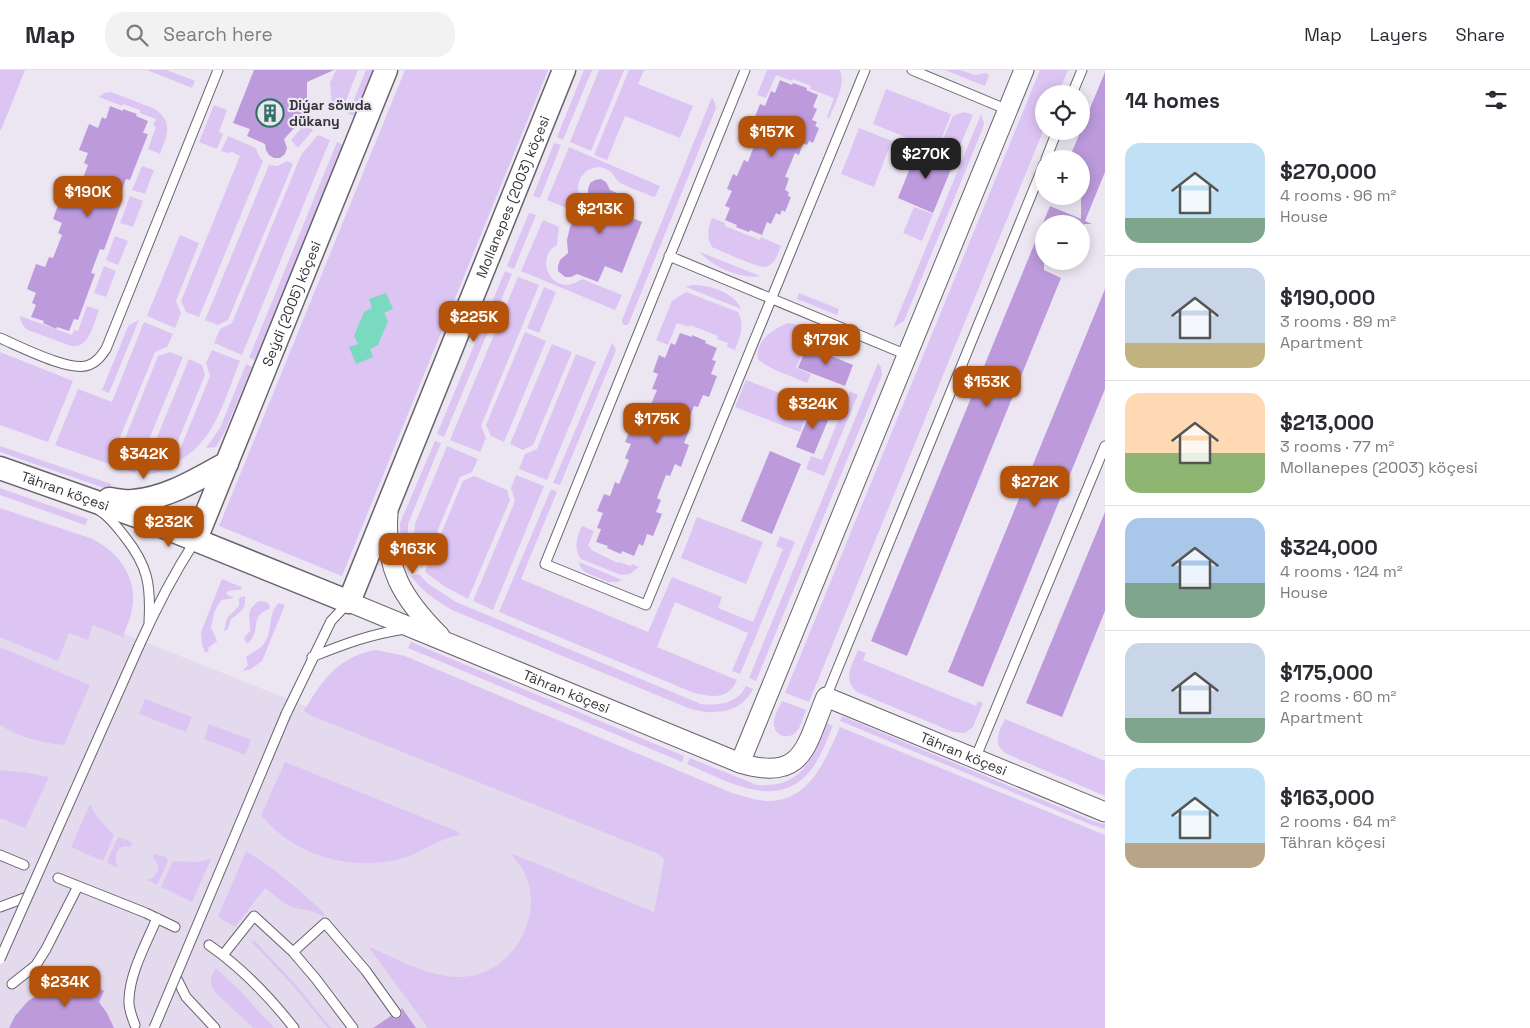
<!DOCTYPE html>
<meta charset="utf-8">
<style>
:root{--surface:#fff;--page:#f2f2f3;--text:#2b2b33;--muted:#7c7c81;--line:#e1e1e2;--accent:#b45309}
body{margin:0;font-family:"Space Grotesk",sans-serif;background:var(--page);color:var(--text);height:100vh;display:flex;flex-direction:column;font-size:19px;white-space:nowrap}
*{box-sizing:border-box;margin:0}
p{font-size:16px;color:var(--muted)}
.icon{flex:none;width:28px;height:28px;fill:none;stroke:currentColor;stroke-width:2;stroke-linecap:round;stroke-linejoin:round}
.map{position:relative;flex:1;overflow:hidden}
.sheet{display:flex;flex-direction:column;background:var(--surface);width:425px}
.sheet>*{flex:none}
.buttons{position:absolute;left:1035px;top:15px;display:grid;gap:10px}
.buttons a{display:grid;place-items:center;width:55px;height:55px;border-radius:50%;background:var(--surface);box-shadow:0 2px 12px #0003;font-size:25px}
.price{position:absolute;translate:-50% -42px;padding:0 11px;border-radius:10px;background:var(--accent);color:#fff;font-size:16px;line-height:32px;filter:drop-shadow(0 1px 2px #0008)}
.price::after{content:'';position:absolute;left:50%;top:30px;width:15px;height:11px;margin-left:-8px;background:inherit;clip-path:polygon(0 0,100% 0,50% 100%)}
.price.selected{background:#222;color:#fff}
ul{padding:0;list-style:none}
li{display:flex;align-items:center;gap:15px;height:125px;padding:0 20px}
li+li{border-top:1px solid var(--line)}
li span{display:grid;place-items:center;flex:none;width:140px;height:100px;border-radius:15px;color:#555}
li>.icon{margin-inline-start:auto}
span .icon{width:60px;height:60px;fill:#fffc;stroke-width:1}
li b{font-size:21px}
h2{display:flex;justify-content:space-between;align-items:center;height:60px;padding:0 20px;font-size:21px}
header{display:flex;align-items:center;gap:30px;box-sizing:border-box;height:70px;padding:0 25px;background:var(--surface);border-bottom:1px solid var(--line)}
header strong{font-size:24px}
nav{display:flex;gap:28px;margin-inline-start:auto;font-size:18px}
.search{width:350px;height:45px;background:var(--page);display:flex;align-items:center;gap:12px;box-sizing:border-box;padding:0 18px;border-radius:20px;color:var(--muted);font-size:19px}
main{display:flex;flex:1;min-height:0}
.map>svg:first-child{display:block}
.built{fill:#e4daed}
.green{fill:#ddc5f3}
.water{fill:#79dabf}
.building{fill:#bd9adc}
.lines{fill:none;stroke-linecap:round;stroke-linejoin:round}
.service-casing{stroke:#68636e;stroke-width:11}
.minor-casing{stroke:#68636e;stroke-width:21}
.tertiary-casing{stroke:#68636e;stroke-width:25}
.service{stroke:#fff;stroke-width:9}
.minor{stroke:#fff;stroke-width:19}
.tertiary{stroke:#fff;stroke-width:22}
.service-bridge-casing{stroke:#68636e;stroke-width:11;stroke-linecap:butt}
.service-bridge{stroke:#fff;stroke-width:9}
.labels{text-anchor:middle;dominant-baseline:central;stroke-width:4.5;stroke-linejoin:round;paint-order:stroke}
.poi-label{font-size:14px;font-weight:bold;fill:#363338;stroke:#ece6f3;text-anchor:start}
.street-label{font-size:14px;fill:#363338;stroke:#ece6f3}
</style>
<header>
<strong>Map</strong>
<div class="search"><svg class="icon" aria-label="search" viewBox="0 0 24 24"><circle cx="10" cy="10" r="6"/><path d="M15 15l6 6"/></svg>Search here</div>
<nav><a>Map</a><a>Layers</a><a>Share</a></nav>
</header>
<main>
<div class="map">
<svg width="1105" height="958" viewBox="0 0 1105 958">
<rect width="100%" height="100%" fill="#ece6f3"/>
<path class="built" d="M 0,514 L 651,774 L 749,895 L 728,958 L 0,958 Z"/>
<path class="green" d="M 0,0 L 25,0 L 1,60 L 0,60 Z
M 147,0 L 167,0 L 195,11 L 192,18 Z
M 336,0 L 358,0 L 342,41 L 332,37 L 330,13 Z
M 366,0 L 373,0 L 355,46 L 348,44 Z
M 405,0 L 548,0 L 342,506 L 219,456 Z
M 584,0 L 592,0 L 563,70 L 557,67 Z
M 599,0 L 624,0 L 591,81 L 570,72 Z
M 629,0 L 644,0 L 638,14 L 693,36 L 680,68 L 625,46 L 607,90 L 594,85 Z
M 767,0 L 840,0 C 846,15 835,34 829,48 L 827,47 L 834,28 L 810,19 L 811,16 L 793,9 L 792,11 L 776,5 L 766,28 L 757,25 Z
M 945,0 L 960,0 L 975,5 L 986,3 L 989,5 L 985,16 Z
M 1040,0 L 1068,0 L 1058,24 L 1044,24 L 1044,59 L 809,632 L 785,623 Z
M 886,19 L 951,44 L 937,80 L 873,54 Z
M 111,22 L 155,39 C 174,53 167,65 160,84 L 148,79 L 156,57 L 153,55 L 156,49 L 140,43 L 140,40 L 123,34 L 122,36 L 99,27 L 104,23 Z
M 712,27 L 715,33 L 716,38 L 629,253 L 627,255 L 624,255 L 622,252 L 622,250 Z
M 214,35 L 227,40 L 219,62 L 223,64 L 217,79 L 199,72 Z
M 964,42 L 973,45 L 956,85 L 939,78 L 953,46 Z
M 981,44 L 984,53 L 983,58 L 904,251 L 893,258 Z
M 304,55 L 313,60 L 298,78 L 291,70 Z
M 859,58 L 892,71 L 874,117 L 841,104 Z
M 318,65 L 330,70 L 242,285 L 214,273 L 220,259 L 232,253 L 301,85 Z
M 228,66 L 256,78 L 259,86 L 263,91 L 199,247 L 186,242 L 181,231 L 240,86 L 232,82 L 227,83 L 221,81 Z
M 337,72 L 343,75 L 255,290 L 249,288 Z
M 554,73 L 561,75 L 540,128 L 533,126 Z
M 569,77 L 660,116 L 655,127 C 649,125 622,115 619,112 C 614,108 614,102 606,99 C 590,92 574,108 579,124 L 567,138 L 547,130 Z
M 287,91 L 293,94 L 228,250 L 218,255 L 205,250 L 269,95 L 277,96 Z
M 142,96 L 154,100 L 145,124 L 132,120 Z
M 130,126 L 143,131 L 133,157 L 120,153 Z
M 914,137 L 933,144 L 922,171 L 903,163 Z
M 529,143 L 536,145 L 514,199 L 507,196 Z
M 712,148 L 725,153 L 725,156 L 760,170 L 761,167 L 781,176 C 778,184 775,195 765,197 C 758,198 721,181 712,177 C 706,167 708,158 712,148 Z
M 543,150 L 559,157 L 557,175 C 536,186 548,220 572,214 C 575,213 579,211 582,209 L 622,225 L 615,240 L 521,201 Z
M 180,165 L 199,173 L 176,231 L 181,243 L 175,258 L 147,246 Z
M 115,166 L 128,171 L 118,195 L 106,190 Z
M 700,182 L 760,206 C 742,210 711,196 700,182 Z
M 104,196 L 116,201 L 106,227 L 94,223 Z
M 505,201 L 512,204 L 444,367 L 437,364 Z
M 518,207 L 539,215 L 481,356 L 486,368 L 480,382 L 450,370 Z
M 691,215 C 707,214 735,222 741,239 L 686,217 Z
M 544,217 L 556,222 L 539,263 L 527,258 Z
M 686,222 L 738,242 C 745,255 740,267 735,280 L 727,277 L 728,273 L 717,269 L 718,266 L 690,255 L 689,257 L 677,253 L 668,275 L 656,270 L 672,231 Z
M 799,223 L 839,239 L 837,245 L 797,229 Z
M 87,236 L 99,240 C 93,254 90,279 71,276 L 28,260 C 22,256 21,252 20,246 L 72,265 L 74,260 L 78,261 Z
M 139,250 L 109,323 L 102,320 L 127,259 L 129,255 Z
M 144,252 L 173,264 L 167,277 L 155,282 L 109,394 L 55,375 L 78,319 L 112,332 Z
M 788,253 L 801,255 L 808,258 L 805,264 L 818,269 L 815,277 L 806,274 L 796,298 L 811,304 L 807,313 L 773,299 L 758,290 C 754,271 773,259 788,253 Z
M 525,262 L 546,271 L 504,372 L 491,366 L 486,355 Z
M 612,273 L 616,279 L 615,283 L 560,415 L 553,413 Z
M 552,274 L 572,282 L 533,375 L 523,380 L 510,374 Z
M 212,280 L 240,291 C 230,315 220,350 204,369 C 196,380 185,387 174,394 L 210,306 L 206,293 Z
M 0,282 L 73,311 L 48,372 L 0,355 Z
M 170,282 L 183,287 L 135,403 L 114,396 L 158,286 Z
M 576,284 L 596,292 L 547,410 L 519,399 L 525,384 L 537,379 Z
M 189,289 L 202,295 L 205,305 L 166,400 L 152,404 L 142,404 Z
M 878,293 L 881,297 L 882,305 L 756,611 L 749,608 Z
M 246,294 L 252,297 L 225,361 L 216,377 L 206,378 L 220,358 Z
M 746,310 L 810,335 L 800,362 L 735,337 Z
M 850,321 L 858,325 L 824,406 L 806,399 L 811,386 L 822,390 Z
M 435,371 L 441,373 L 408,454 L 408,479 L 415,499 L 408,501 L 401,480 L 400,453 Z
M 0,376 L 111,414 L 110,420 L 0,382 Z
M 447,376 L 478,389 L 472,402 L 460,407 L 422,498 C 414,483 413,470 415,454 Z
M 516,405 L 544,416 L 493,540 L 473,531 L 515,431 L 511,418 Z
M 474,406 L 507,420 L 510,430 L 468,529 L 444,516 L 425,502 L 463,411 Z
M 0,418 L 88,449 L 85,455 L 0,425 Z
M 551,419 L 557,422 L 521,509 L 648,562 L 672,507 L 722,527 L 718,538 L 753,552 L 783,479 L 776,476 L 780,466 L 795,472 L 740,604 L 732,601 L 748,563 L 675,532 L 657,577 L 737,610 C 729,630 712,627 694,623 L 499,542 Z
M 0,438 L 90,468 C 115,479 136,504 133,533 C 132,545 127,556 123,567 L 93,555 L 88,570 L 69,563 L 58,591 L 0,567 Z
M 697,447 L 763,472 L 746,514 L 681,488 Z
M 582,456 L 594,461 L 588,476 L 591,478 L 591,480 L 618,493 L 619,492 L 631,496 L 632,494 L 639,497 L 630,504 L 621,505 L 581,489 C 573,478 577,467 582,456 Z
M 579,492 L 622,510 L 617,512 L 608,512 L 585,502 L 581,498 Z
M 419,504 L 427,513 L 456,532 L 701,634 C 719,636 738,633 746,616 L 753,619 C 741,644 711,646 688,638 L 452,540 C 435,530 422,521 411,506 Z
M 222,509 L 241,517 L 242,519 C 237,521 232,519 227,522 L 226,524 L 234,528 L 222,530 L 219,533 L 214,543 L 211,557 L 217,571 L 208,578 L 209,581 L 205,583 L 202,574 L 201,562 Z
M 245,526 C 246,539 241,542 231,549 L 228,559 L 224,561 L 227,548 L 239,536 L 239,528 Z
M 259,531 L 267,532 L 270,536 L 269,539 C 248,547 263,560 247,574 L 244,568 L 250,561 C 251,548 244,541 259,531 Z
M 279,533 L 285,535 L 262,591 L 251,599 L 242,601 L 248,595 L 246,587 C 251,583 258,580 262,576 C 274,564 267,542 279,533 Z
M 411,572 L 684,686 L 682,692 L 408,578 Z
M 0,577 L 90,615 L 64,675 C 41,673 19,667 0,655 Z
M 376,580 L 405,586 L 732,723 C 743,726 754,730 766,731 C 810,732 825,690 840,657 L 1105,765 L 1105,958 L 428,958 L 368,876 C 396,889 431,908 462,907 C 510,905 544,850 526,806 C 523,799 518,793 513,787 L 513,784 L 654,842 L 664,790 L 662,787 L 656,783 L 312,646 L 304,641 C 322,610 339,586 376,580 Z
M 858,580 L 866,583 L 863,590 L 976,636 L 978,631 L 983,633 L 973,657 L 965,663 L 953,662 L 857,622 C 842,609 852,595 858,580 Z
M 145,629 L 192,647 L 186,662 L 139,644 Z
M 782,631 L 806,640 C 803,647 801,657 796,662 C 788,671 773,665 774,653 C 774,646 779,637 782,631 Z
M 842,646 L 1093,751 L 1105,754 L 1105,759 L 1092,755 L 840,651 Z
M 1005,649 L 1105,691 L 1105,726 L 1009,685 C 991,675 998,664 1005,649 Z
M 827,653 L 833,656 C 827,669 822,685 813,697 C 780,744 727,711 687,694 L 690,688 L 757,715 C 803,718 811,689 827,653 Z
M 209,654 L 251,670 L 245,685 L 204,669 Z
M 285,692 L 459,762 L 460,765 C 455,766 450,767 445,769 C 430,775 416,785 400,789 C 350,802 293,785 261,745 Z
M 0,700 L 23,702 L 49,707 L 25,758 L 0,748 Z
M 90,734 L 97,747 L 114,765 L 103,791 L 71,777 Z
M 119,767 L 128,770 L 133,774 L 131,777 C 128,777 125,776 122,777 C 115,780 114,791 118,796 L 116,797 L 109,794 L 107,791 L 116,771 Z
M 246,781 C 275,799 301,821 325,844 L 323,847 C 314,839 303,841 292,837 C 282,833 273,824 265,818 L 235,857 L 218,847 Z
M 154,784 L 166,787 L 168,791 L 157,815 L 147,810 L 153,808 C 160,797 160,797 153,787 Z
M 211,789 L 192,832 L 161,817 L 173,791 L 197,792 Z
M 254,870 L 297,916 L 331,958 L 328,958 L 295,918 L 252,872 Z
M 216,898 L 243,924 L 274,958 L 253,958 L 219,926 C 210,917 208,909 216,898 Z"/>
<path class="water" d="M 386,223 L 393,239 L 384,243 L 388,251 L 378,275 L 370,279 L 373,287 L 356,294 L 349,277 L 358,274 L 354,266 L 364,242 L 372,238 L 369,229 Z"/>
<path class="building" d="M 254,0 L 334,0 L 307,12 L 307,27 L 305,40 L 299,53 L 284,69 L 287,78 L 285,84 L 280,88 L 274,88 L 269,85 L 266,80 L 265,74 L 247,66 L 250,59 L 233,53 Z
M 1105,2 L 1105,102 L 1085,151 L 1092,154 L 1084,154 L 1082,159 L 1081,154 L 1044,154 L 1044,200 L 1061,208 L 907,586 L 871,571 L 1050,136 L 1081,149 L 1081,89 L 1069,89 Z
M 780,10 L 792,15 L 793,13 L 807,18 L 806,20 L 818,25 L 813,37 L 817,39 L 812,50 L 817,52 L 815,56 L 819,58 L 813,73 L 809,71 L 807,75 L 803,73 L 799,85 L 795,83 L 785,107 L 789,108 L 785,120 L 789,122 L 788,126 L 791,127 L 785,142 L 782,140 L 780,145 L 776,143 L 771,154 L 767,152 L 762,165 L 750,160 L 749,162 L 736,157 L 737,155 L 725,150 L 730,138 L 725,136 L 732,121 L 727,119 L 733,104 L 737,106 L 744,90 L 748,92 L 757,68 L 753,67 L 759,51 L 754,49 L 760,34 L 765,36 L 771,21 L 775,23 Z
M 110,36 L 123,41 L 123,39 L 137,44 L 136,46 L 148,51 L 143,63 L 148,64 L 130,110 L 126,109 L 117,133 L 121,134 L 104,180 L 100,179 L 91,203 L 95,204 L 78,250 L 74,249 L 69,261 L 57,257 L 56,259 L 43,253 L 44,251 L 31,247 L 36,235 L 32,233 L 36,223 L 27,219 L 36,194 L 45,197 L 49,187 L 53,188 L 62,165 L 58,163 L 62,153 L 53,149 L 62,124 L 72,128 L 76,117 L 79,119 L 88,95 L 84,93 L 88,83 L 79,80 L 89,54 L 98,58 L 102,47 L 106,49 Z
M 918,78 L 954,92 L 933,143 L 898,128 Z
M 601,109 L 606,112 L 610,120 L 631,129 L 625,145 L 642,152 L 622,203 L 605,196 L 598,212 L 577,204 L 571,207 L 565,207 L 558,201 L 558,196 L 560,190 L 568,183 L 567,170 L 570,157 L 580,139 L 589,129 L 588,119 L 590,113 L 595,110 Z
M 1105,219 L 1105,319 L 983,617 L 948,602 Z
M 680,263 L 692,267 L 692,265 L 706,271 L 705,273 L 717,278 L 712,290 L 716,291 L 711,304 L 717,306 L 709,327 L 703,325 L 698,337 L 694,336 L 685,359 L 689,361 L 684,373 L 689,375 L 681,397 L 675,394 L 670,406 L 666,405 L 657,428 L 661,430 L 656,442 L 662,444 L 653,466 L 647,464 L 643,476 L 639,474 L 634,486 L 622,481 L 621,484 L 607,478 L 608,476 L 596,472 L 601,459 L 597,458 L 603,443 L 597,441 L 604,424 L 610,426 L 615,412 L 619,414 L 629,390 L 625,388 L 631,374 L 625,372 L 632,355 L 637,357 L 643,342 L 647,344 L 657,320 L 652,319 L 658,304 L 653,302 L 659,285 L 665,288 L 671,273 L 675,275 Z
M 807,276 L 853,295 L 845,316 L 798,298 Z
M 813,335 L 831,343 L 814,384 L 796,377 Z
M 770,381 L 801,394 L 772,464 L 741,451 Z
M 1105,442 L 1105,541 L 1062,647 L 1026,633 Z
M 68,907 L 87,911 L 104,921 L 99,932 L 107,943 L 114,958 L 9,958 L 15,946 L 28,931 L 44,921 L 64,917 Z
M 402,938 L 416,958 L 373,958 L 391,946 L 394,949 L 399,948 L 402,945 L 401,939 Z"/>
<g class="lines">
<g class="service-casing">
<path id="service" d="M 745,0 L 545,494 L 646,535 L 865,0
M 912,0 L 1008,40
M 1072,24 L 1082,0
M 1046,89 L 1057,61
M 669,186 L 907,285
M 0,268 C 19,276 71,303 89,295 C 97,292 101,286 106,279 L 218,0
M 100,441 C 110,447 118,458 125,467 C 148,496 151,515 149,552
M 139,576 C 155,540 173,505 195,471
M 312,587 C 344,574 371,564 405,559
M 826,627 L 1044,94
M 286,644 L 331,551 L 348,533
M 975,689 L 1105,376
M 0,785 L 24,795
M 58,808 L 146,843 L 175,857
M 0,837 L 27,827
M 209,875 C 242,898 269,926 294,958
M 293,882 L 325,853 L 366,901 L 396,943
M 223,885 L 254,846 L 293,882 L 316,909 L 353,958
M 176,907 L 186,927 L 215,958
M 12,914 L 36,895 L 46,879 L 78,816
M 135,955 C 132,947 128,938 129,929 C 130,902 147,872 157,848"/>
</g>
<g class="minor-casing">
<g id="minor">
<path d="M 388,443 C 384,498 402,528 440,566"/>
<path id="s1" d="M 349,532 L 740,693 C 804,713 806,675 826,627 L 1105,742"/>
<path d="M 740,693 L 1024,0"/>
</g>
</g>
<g class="tertiary-casing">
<g id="tertiary">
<path id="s2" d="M 0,398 L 139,447 L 349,532 L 564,0"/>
<path d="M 109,429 C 117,430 126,432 133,431 C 168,428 197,409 227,393"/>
<path id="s3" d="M 196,469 L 386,0"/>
</g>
</g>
<use href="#service" class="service"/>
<use href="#minor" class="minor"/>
<use href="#tertiary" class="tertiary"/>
<g class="service-bridge-casing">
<path id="service-bridge" d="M 0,889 L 139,576
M 154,958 L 286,644"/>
</g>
<use href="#service-bridge" class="service-bridge"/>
</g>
<defs>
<g id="building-ring" transform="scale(1.4375)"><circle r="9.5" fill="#ece6f3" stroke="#317261" stroke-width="1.5"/><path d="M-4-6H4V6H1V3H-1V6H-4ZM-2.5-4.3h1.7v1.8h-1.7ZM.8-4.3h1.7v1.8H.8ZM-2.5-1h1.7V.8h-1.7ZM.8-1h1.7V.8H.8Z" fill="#317261"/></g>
</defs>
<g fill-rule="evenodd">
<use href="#building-ring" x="270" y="43"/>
</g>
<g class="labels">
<g class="poi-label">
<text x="289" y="35">Diýar söwda<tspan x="289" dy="16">dükany</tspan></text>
</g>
<g class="street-label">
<text stroke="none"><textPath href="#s2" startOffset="811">Mollanepes (2003) köçesi</textPath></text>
<text stroke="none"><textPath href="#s3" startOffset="254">Seýdi (2005) köçesi</textPath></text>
<text stroke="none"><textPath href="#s2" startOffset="69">Tähran köçesi</textPath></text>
<text stroke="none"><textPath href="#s1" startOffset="235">Tähran köçesi</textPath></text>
<text stroke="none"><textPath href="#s1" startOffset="700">Tähran köçesi</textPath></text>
</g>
</g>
</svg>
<div class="buttons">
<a><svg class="icon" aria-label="locate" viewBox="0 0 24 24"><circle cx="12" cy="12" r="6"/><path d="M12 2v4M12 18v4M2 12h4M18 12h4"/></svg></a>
<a>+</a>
<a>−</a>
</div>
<b class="price" style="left:772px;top:88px">$157K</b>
<b class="price selected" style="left:926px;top:110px">$270K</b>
<b class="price" style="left:88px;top:148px">$190K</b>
<b class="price" style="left:600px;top:165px">$213K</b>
<b class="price" style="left:474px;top:273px">$225K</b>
<b class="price" style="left:826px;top:296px">$179K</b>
<b class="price" style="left:987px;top:338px">$153K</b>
<b class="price" style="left:813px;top:360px">$324K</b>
<b class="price" style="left:657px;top:375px">$175K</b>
<b class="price" style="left:144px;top:410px">$342K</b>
<b class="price" style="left:1035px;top:438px">$272K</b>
<b class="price" style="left:169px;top:478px">$232K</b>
<b class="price" style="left:413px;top:505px">$163K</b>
<b class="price" style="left:65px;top:938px">$234K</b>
</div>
<section class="sheet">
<h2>14 homes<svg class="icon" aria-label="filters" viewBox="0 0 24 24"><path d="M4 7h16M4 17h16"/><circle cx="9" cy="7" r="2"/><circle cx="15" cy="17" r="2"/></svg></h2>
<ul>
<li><span style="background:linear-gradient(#bfe0f5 75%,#7fa58c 0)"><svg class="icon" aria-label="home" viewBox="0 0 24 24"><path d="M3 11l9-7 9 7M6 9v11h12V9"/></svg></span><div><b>$270,000</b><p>4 rooms · 96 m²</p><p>House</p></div></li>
<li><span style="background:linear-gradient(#c9d6e8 75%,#c2b280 0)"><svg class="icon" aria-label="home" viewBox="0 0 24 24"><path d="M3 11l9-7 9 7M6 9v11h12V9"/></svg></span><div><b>$190,000</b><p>3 rooms · 89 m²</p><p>Apartment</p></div></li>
<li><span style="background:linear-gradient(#ffd9b3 60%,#8fb573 0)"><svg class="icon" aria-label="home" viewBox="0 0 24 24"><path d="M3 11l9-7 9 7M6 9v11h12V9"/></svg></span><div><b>$213,000</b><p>3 rooms · 77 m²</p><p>Mollanepes (2003) köçesi</p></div></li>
<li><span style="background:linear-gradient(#a9c7e8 65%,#7fa58c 0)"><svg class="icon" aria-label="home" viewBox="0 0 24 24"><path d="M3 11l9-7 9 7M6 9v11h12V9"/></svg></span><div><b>$324,000</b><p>4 rooms · 124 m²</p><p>House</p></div></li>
<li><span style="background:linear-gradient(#c9d6e8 75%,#7fa58c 0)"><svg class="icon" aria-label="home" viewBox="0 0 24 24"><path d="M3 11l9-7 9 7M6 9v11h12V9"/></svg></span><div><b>$175,000</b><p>2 rooms · 60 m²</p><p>Apartment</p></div></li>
<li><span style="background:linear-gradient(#bfe0f5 75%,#b9a48a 0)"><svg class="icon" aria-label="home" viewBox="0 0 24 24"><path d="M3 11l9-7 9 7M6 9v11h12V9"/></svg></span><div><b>$163,000</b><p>2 rooms · 64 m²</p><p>Tähran köçesi</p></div></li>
</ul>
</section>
</main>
